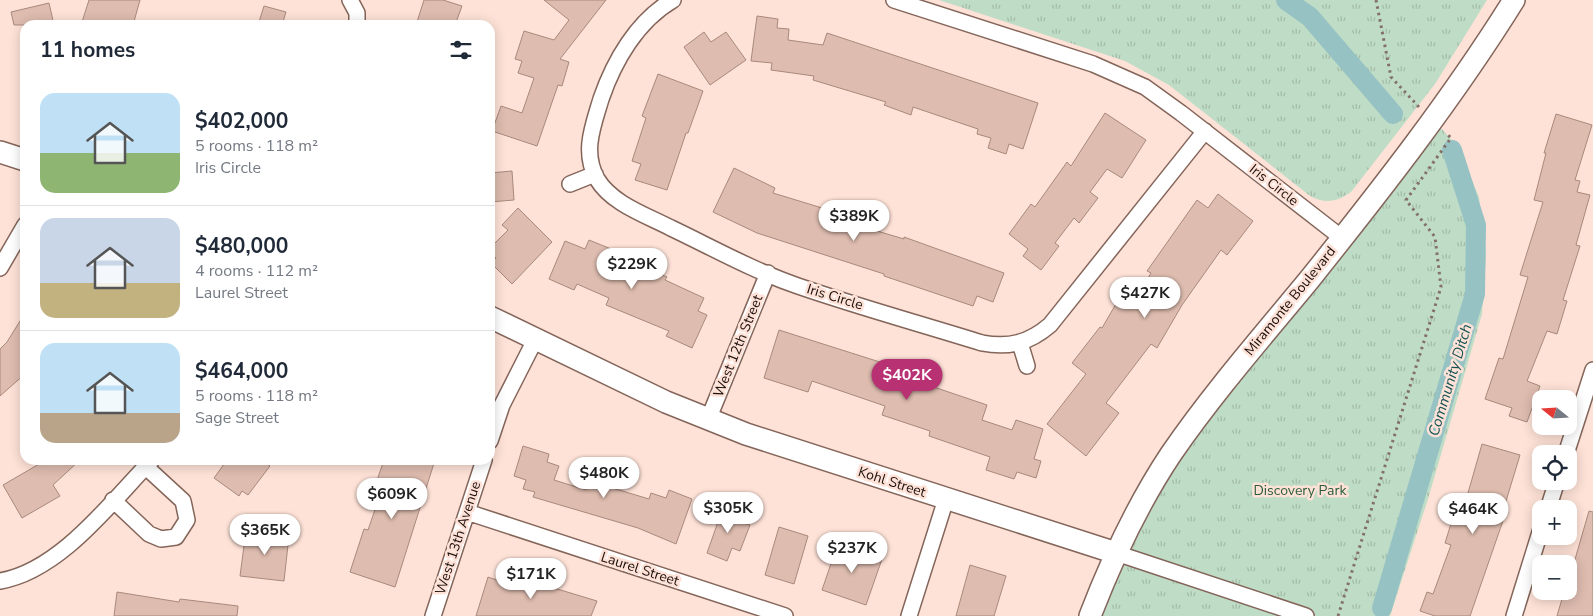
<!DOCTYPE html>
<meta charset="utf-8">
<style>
:root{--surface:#fff;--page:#f2f2f3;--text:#1f2937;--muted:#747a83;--line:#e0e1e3;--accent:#b83173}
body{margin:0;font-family:"Nunito Sans",sans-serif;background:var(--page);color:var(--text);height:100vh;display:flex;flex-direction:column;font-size:19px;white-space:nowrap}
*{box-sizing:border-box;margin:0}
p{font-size:16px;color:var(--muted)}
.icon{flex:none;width:28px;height:28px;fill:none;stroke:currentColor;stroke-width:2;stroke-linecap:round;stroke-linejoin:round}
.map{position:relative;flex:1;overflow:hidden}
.sheet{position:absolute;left:20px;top:20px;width:475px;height:445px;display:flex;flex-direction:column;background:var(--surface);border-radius:15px;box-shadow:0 2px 12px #0003}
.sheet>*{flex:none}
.needle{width:32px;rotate:288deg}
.fabs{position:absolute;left:1532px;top:390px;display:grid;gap:10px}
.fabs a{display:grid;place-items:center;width:45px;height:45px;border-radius:10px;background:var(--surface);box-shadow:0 2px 12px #0003;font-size:25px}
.price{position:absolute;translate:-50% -42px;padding:0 11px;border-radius:18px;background:#fff;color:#222;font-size:16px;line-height:32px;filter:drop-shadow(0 1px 2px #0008)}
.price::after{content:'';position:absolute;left:50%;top:30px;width:15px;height:11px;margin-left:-8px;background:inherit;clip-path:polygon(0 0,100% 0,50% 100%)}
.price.current{background:var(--accent);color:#fff}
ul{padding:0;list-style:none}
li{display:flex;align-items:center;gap:15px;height:125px;padding:0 20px}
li+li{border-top:1px solid var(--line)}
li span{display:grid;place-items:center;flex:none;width:140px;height:100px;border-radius:15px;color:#555}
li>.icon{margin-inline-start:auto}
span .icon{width:60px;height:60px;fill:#fffc;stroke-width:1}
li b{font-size:21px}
h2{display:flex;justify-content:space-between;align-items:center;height:60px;padding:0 20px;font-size:21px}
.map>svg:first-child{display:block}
.grass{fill:url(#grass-tufts)}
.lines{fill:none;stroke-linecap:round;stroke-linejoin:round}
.canal{stroke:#96c2c3;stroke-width:20}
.building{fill:#debcaf;stroke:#a9897c}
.street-casing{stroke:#84655a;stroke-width:18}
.secondary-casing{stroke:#84655a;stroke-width:24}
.path{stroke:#837069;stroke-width:3;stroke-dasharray:2.5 4;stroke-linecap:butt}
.street{stroke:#fff;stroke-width:15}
.secondary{stroke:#fff;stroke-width:21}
.labels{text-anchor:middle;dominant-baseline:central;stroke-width:5;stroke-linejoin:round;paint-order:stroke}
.street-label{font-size:14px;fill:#1c100c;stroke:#fee2d7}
.park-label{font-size:14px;fill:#2b5d3d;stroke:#fee2d7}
.water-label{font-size:15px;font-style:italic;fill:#145354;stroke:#fee2d7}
</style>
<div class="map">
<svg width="1593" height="616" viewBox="0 0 1593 616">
<defs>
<pattern id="grass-tufts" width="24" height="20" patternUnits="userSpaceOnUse" patternTransform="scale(1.25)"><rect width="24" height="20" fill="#bedcc6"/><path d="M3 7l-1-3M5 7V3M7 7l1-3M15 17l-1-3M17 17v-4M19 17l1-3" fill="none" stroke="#a3bca9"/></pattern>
</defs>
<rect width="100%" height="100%" fill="#fee2d7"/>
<path class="grass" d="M 939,0 L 1487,0 L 1435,84 L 1351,192 C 1337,202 1325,204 1310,196 L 1169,85 L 1125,61 Z
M 1433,119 L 1457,146 L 1479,197 L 1486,255 L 1482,314 L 1428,499 L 1390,616 L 1090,616 L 1130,524 Z"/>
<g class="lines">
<path class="canal" d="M 1286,0 L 1310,17 L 1393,114
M 1382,608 L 1475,294 L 1476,225 L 1452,150"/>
</g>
<path class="building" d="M 89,0 L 140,0 L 133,25 L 81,25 Z
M 424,0 L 443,0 L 462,6 L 455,25 L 416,25 Z
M 544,0 L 606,0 L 560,59 L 569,62 L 562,86 L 558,85 L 537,146 L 492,131 L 501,106 L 522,113 L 534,78 L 518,73 L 522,61 L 515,59 L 524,31 L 554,40 L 569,20 Z
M 49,3 L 54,25 L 14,25 L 11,12 Z
M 264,6 L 286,12 L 282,25 L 258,25 Z
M 757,16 L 778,19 L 777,28 L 789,29 L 788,40 L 823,45 L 827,33 L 1038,103 L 1023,149 L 1009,144 L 1006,154 L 988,148 L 991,138 L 977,134 L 978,129 L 913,107 L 911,115 L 884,105 L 886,102 L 813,80 L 814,76 L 771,70 L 772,63 L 751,61 Z
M 704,32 L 711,42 L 726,32 L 746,60 L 710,85 L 684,47 Z
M 658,74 L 703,91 L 688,133 L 686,133 L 667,190 L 635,180 L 641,164 L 632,161 L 646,118 L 642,116 Z
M 1105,113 L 1146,140 L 1122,178 L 1107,169 L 1090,192 L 1098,198 L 1079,223 L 1074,218 L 1055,243 L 1059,246 L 1041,270 L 1023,256 L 1028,249 L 1009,234 L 1031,204 L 1035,207 L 1067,162 L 1071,166 Z
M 1556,114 L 1592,125 L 1575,180 L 1580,181 L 1577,192 L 1590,195 L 1576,245 L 1580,246 L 1563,300 L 1567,301 L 1557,334 L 1547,331 L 1527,381 L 1540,386 L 1527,422 L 1509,416 L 1512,408 L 1485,399 L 1499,358 L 1503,359 L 1528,277 L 1520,275 L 1543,202 L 1534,200 L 1546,153 L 1544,153 Z
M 734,168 L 775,188 L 773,193 L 832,211 L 830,217 L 904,239 L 904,237 L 1004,273 L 993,302 L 977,296 L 973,306 L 884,276 L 884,274 L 757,233 L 713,212 Z
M 512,171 L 514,200 L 490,202 L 490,173 Z
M 1218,194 L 1253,221 L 1227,255 L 1221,250 L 1182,305 L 1157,348 L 1151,344 L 1106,403 L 1119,413 L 1086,456 L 1047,424 L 1086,374 L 1072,363 L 1100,327 L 1102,328 L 1120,297 L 1133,304 L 1151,273 L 1147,271 L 1197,200 L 1208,208 Z
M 518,208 L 552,242 L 512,284 L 491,263 L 496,258 L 490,252 L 490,248 L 508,230 L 502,225 Z
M 589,240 L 616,251 L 614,255 L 667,277 L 665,280 L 704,298 L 698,311 L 707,315 L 692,348 L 666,336 L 669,331 L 606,305 L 609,298 L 577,284 L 574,290 L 549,279 L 565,241 L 585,249 Z
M 25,313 L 25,374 L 0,396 L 0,349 L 7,342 Z
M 779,330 L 927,377 L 925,384 L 987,405 L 982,420 L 1012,430 L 1016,420 L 1043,429 L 1034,459 L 1041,461 L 1036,478 L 1017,472 L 1014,479 L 986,470 L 990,457 L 929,436 L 930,431 L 882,415 L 885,406 L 812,381 L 808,392 L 764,378 Z
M 1482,444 L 1520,455 L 1503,511 L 1506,512 L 1470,616 L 1435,616 L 1420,611 L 1427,592 L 1433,594 L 1451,545 L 1445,543 L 1459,498 L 1466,500 Z
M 523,446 L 549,454 L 547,462 L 559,466 L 554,480 L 586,490 L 589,481 L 649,499 L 651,493 L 666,498 L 669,490 L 692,499 L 676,544 L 638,528 L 533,497 L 535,492 L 523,489 L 526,480 L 514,476 Z
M 46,460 L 80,460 L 53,485 L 60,496 L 22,518 L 3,485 Z
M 227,460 L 261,460 L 270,466 L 248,495 L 242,491 L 239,496 L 214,478 Z
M 384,460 L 435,460 L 395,587 L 350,572 L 364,529 L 368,530 L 379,498 L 372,495 Z
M 724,505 L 742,511 L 738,521 L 750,525 L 740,551 L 732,548 L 727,561 L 707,553 Z
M 1589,511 L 1593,512 L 1593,616 L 1557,616 L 1564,592 L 1569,591 L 1569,580 Z
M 779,527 L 808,536 L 794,584 L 765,575 Z
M 246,531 L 289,536 L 284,581 L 240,576 Z
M 838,543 L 882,559 L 866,605 L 822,590 Z
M 970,565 L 1006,576 L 994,616 L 956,616 Z
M 511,575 L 597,601 L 591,616 L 476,616 L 488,577 L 508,584 Z
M 117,592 L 179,602 L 180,599 L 238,606 L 237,616 L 114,616 Z"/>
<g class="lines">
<g class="street-casing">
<path id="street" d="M 350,0 L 357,13 L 357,25
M 673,0 C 637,21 614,61 601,99 C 593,126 582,152 597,179 C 612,204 646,215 671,228 C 713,248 754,271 798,286 C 859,307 921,324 982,343 C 1009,348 1029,343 1050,325 L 1205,131
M 894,0 L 1093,64 L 1145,87 L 1181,113 L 1342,238
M 570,184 L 595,174
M 0,268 L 25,225
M 1020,343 L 1027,366
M 708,420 L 768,273
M 490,441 L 502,405 L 535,340
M 1566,454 L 1593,370
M 113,500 L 149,534 L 161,539 L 176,537 L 187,520 L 183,501 L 146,467
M 1548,509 L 1557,481
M 467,512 L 785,616
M 1116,553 L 1306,616
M 0,581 C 60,571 111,502 152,460
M 433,616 L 484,460
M 909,616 L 946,499
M 1514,616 L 1541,529"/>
</g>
<g class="secondary-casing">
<path id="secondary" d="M 0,152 L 25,160
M 490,317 L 666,402 L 746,434 L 1116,553
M 1090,616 C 1112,559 1137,505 1171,454 C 1213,393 1262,337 1309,280 C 1381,190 1453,98 1514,0"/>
</g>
<path class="path" d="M 1376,0 L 1391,77 L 1419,107
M 1338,616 L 1441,287 L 1435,237 L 1406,200 L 1451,138 L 1447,134"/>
<use href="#street" class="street"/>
<use href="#secondary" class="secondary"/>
</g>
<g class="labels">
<g class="street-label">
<text transform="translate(1274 185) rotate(38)">Iris Circle</text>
<text transform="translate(835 297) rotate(17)">Iris Circle</text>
<text transform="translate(1290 301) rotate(-51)">Miramonte Boulevard</text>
<text transform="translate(738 346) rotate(-68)">West 12th Street</text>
<text transform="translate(892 482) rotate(18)">Kohl Street</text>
<text transform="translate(458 538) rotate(-72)">West 13th Avenue</text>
<text transform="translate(640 569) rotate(18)">Laurel Street</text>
</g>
<g class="park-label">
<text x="1300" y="490">Discovery Park</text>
</g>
<g class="water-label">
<text transform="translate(1450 380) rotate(-73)">Community Ditch</text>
</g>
</g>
</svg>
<div class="fabs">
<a><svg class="needle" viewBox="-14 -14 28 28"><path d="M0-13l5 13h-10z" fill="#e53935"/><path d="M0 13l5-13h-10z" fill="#747a83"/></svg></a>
<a><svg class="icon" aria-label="locate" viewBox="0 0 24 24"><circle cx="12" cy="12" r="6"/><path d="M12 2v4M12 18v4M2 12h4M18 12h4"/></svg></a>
<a>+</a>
<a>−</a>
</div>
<b class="price" style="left:854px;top:242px">$389K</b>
<b class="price" style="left:632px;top:290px">$229K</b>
<b class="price" style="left:1145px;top:319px">$427K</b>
<b class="price current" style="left:907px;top:401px">$402K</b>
<b class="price" style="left:604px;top:499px">$480K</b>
<b class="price" style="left:392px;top:520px">$609K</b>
<b class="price" style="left:728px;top:534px">$305K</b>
<b class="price" style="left:1473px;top:535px">$464K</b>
<b class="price" style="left:265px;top:556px">$365K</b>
<b class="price" style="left:852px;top:574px">$237K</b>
<b class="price" style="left:531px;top:600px">$171K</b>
<section class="sheet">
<h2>11 homes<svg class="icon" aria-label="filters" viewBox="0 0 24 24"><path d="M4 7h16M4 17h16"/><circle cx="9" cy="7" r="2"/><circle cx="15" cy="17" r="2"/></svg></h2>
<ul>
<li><span style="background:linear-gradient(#bfe0f5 60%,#8fb573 0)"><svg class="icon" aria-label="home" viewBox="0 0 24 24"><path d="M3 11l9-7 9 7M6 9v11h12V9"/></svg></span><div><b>$402,000</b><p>5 rooms · 118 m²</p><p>Iris Circle</p></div></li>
<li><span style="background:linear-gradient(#c9d6e8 65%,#c2b280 0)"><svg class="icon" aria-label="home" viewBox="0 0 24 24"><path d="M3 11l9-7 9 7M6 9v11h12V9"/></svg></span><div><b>$480,000</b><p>4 rooms · 112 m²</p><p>Laurel Street</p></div></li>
<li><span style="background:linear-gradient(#bfe0f5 70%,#b9a48a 0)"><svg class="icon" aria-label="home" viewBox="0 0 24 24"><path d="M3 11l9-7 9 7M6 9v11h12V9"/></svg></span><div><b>$464,000</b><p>5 rooms · 118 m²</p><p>Sage Street</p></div></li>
</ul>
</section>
</div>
